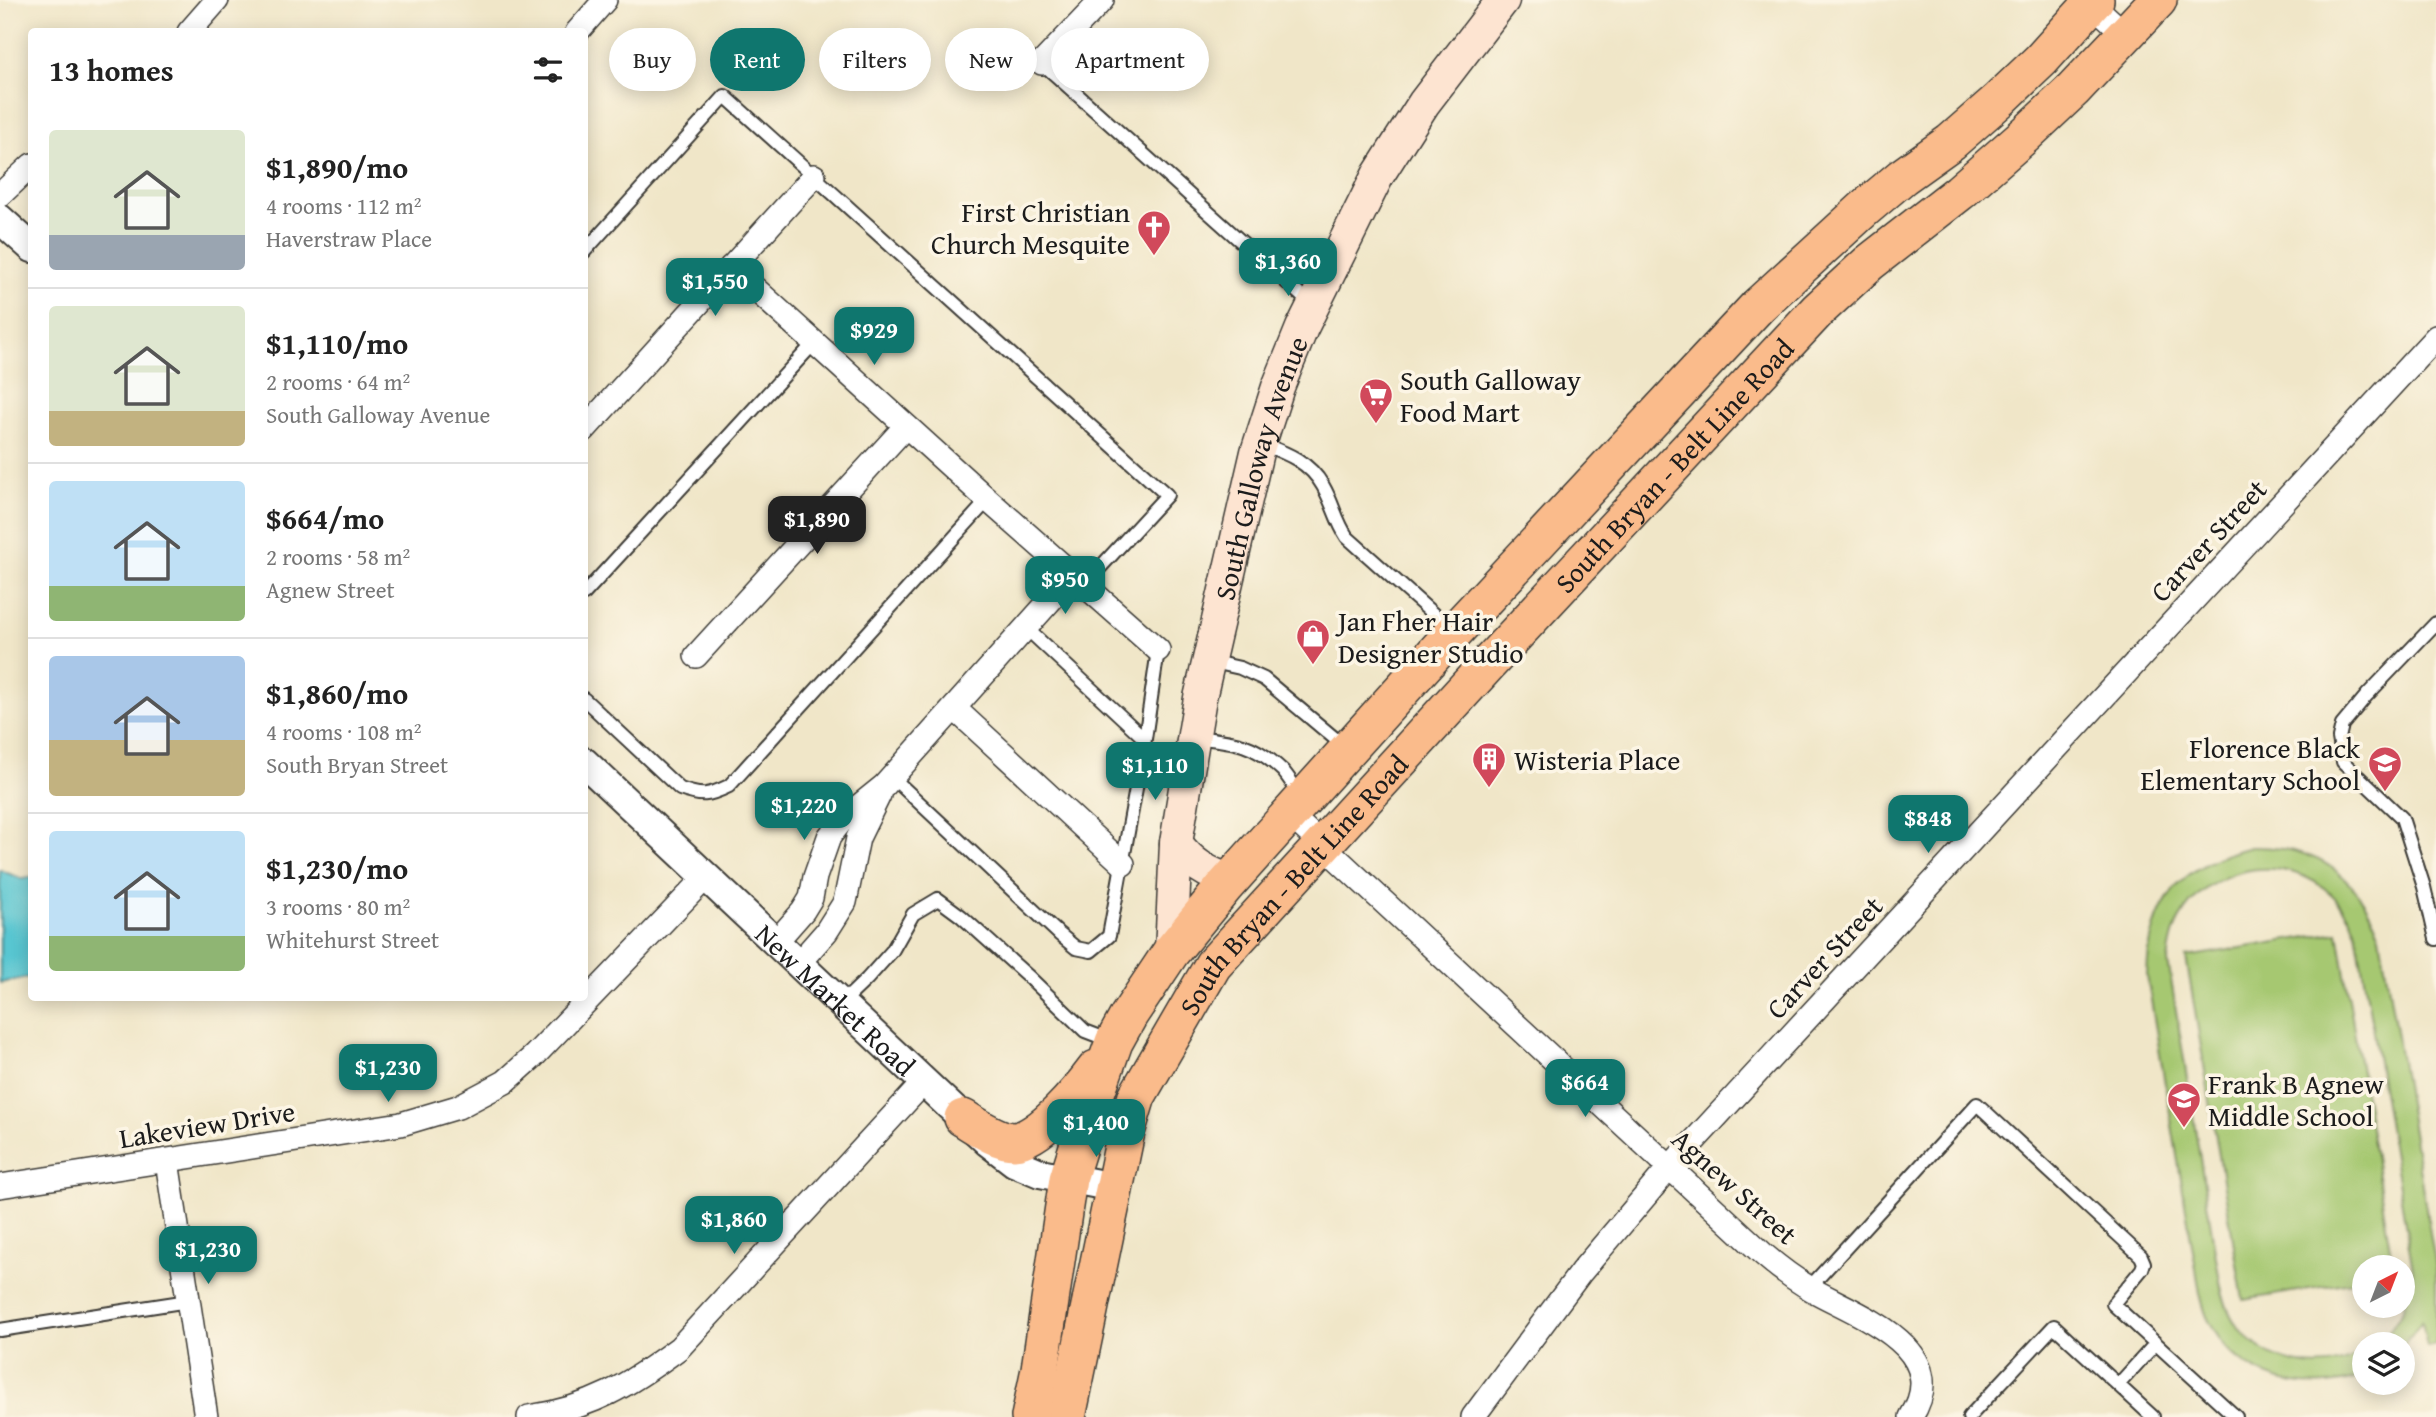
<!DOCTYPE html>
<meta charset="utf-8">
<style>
:root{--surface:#fff;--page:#f6f6f6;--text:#222;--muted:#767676;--line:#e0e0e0;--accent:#0f766e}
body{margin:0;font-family:"Gentium Book Plus",serif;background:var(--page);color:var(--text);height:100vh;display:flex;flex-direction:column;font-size:26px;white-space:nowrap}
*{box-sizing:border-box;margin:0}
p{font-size:23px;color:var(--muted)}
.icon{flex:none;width:38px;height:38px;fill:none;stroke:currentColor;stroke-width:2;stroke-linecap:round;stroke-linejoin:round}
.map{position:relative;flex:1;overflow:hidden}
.details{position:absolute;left:28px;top:28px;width:560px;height:973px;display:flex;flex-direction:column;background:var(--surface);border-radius:7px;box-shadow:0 4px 18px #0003}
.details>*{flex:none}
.guide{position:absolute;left:609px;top:28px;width:665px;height:63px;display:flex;gap:14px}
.needle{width:46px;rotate:42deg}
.fabs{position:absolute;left:2352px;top:1255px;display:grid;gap:14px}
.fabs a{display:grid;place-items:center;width:63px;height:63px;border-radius:50%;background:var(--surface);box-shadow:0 4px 18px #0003;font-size:35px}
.price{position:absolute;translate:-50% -60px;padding:0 16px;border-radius:14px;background:var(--accent);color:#fff;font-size:23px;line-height:46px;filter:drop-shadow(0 2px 4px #0008)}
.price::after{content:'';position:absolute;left:50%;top:42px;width:21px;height:16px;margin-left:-10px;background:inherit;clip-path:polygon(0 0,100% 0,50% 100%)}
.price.on{background:#222;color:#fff}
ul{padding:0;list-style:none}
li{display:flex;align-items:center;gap:21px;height:175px;padding:0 21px}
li+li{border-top:2px solid var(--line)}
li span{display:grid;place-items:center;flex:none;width:196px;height:140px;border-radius:7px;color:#555}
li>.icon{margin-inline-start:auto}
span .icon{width:84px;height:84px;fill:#fffc;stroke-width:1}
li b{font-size:30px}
h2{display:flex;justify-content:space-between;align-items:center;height:84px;padding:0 21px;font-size:30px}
.tag{padding:0 24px;border-radius:32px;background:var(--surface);box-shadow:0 4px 18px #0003;font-size:24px;line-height:63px}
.tag.on{background:var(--accent);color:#fff}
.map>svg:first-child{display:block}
.green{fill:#a6c871;stroke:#617246;stroke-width:2}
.water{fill:#59c6d1;stroke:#3a7176;stroke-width:2}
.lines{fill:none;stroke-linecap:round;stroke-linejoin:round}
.service-casing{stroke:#3c3a36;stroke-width:16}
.minor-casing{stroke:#3c3a36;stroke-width:26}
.tertiary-casing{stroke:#3c3a36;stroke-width:32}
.secondary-casing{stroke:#3c3a36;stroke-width:35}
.primary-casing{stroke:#3c3a36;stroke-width:40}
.service{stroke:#fff;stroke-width:12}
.minor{stroke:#fff;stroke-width:23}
.tertiary{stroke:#fff;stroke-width:28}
.secondary{stroke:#fde4d1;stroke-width:32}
.primary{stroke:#fabb8b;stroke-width:37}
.labels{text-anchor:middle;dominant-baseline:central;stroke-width:7;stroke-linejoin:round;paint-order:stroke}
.poi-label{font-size:28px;fill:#1c1c1c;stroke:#fcf5e5;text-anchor:start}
.street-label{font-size:28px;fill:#1c1c1c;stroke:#fcf5e5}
</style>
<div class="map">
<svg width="2436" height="1417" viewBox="0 0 2436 1417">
<rect width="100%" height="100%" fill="#fcf5e5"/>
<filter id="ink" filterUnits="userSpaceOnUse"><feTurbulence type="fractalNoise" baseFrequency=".0143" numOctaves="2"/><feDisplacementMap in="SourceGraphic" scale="14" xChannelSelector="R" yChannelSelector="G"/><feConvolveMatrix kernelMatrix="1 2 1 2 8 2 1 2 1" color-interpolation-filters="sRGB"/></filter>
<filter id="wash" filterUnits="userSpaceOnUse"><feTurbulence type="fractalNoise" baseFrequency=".00686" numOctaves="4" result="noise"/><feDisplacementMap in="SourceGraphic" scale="28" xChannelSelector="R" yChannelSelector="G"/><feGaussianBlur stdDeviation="1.57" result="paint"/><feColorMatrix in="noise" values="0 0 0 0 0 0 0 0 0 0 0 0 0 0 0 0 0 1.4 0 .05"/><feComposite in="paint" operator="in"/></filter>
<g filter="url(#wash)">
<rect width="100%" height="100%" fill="#f0e6c8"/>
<path class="green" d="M 2251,847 C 2318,846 2357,874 2380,936 L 2436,1268 L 2436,1345 L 2427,1347 L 2422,1321 L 2403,1347 L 2403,1344 L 2377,1344 C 2399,1323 2411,1300 2413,1270 L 2356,931 C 2349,915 2339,899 2324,888 C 2277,853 2208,867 2179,920 C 2172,933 2170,947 2168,961 L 2220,1282 C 2223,1298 2228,1314 2238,1327 C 2268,1365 2322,1378 2364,1352 L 2364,1376 C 2305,1397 2237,1380 2208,1319 C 2204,1311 2202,1302 2200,1293 L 2147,976 C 2149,903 2180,864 2251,847 Z
M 2338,932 L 2393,1267 L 2364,1267 L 2364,1280 L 2243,1300 L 2186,957 Z"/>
<path class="water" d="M 0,870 L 22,879 L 32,877 L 31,977 L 0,983 Z"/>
</g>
<g filter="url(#ink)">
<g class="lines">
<g class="service-casing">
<path id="service" d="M 1042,63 L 1313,306
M 584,252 L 725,96 L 1167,495 L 1084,585
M 1260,443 C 1286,453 1309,461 1323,486 C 1333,503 1336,521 1347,537 L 1451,630
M 584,594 L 814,343
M 2436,623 L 2367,695 L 2342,725 L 2339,738 L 2343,762 L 2402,818 L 2424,887 L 2436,939
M 1025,627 L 1145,739
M 1209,661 L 1240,668 L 1264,679 L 1345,747
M 584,699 L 680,789 C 702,797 708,796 729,786 L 988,500
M 1193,737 C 1233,741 1253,742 1283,771 C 1290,779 1295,789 1303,797
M 892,777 L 1059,934 L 1076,948 L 1091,951 L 1109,936 L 1145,739 L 1158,650
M 841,1004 L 867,979 L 892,951 L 913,914 L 938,899 L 961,916 L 1030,978 L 1085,1031 L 1111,1041
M 1809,1288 L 1977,1104 L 2141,1256 L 2144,1263 L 2142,1269 L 2113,1304 L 2236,1417
M 0,1330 L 188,1301
M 2118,1385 L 2156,1343
M 1969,1417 L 2054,1326 L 2153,1417"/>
</g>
<g class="minor-casing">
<path id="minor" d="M 2088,0 L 2126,35
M 189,32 L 217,0
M 577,32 L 605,0
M 1042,63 L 1102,0
M 0,195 L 32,165
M 731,267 L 988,500 L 1158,650
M 584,430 L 814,176
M 696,656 L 906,426
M 954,708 L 1123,864
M 1290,815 L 1763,1254 C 1778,1267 1794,1279 1811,1289 C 1856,1315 1955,1347 1911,1417
M 774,944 L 803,911 L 811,898 L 815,877 L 829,837 L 843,819 L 884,786 L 1073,575
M 797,965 L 826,932 L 845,902 L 858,838 L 879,795
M 167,1161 L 206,1417
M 0,1186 L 401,1124 L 458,1107 L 505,1082 L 534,1056 L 706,877
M 529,1417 C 592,1408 629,1385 679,1348 L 925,1081
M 1473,1417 L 1581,1272 L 1669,1168 L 2436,337"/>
</g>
<g class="tertiary-casing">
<g id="tertiary">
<path d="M 0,219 L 32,248"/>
<path id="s1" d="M 584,762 L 988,1142 L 1014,1162 L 1040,1173 L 1114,1187"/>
</g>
</g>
<g class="secondary-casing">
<g id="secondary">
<path d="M 1176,843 C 1191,863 1207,874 1231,880"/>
<path id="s2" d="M 1171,952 L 1176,843 L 1200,698 L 1257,452 L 1278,387 L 1302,328 L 1378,175 L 1424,103 L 1503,0"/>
</g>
</g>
<g class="primary-casing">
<g id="primary">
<path d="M 963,1118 C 977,1126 997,1141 1014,1141 C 1040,1140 1081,1089 1096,1069"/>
<path d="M 1030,1417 L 1040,1369 L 1068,1179 L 1088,1115 L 1114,1042 L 1129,1015 L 1171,952 L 1225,886 L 1454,632 L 1759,305 L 1864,209 L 1902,177 L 1951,142 L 1999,100 L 2041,60 L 2095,0"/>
<path id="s3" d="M 1067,1417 L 1126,1132 L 1137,1096 L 1213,965 L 1488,664 L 1818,310 L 1869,263 L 1960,192 L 2025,135 L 2073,90 L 2158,0"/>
</g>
</g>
<use href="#service" class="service"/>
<use href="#minor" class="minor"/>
<use href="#tertiary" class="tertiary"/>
<use href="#secondary" class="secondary"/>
<use href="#primary" class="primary"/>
</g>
</g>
<defs>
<g id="church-pin" transform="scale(1.75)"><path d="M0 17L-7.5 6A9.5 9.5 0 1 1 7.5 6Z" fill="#d1495b" stroke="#fcf5e5"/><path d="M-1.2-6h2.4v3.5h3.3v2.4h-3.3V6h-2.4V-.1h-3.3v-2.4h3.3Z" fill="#fff"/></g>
<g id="supermarket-pin" transform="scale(1.75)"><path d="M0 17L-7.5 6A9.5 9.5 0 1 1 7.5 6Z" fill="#d1495b" stroke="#fcf5e5"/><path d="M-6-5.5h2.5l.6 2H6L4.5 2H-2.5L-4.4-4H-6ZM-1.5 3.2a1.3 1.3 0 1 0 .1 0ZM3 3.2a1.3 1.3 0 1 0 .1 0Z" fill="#fff"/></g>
<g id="shop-pin" transform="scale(1.75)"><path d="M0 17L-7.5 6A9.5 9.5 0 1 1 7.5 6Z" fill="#d1495b" stroke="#fcf5e5"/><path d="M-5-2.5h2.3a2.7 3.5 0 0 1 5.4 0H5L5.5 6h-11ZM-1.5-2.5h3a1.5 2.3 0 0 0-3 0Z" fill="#fff"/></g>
<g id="building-pin" transform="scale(1.75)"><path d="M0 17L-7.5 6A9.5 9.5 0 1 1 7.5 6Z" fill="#d1495b" stroke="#fcf5e5"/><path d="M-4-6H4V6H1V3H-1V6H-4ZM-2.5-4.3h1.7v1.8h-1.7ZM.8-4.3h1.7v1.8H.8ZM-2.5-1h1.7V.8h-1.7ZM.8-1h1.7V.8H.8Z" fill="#fff"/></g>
<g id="school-pin" transform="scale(1.75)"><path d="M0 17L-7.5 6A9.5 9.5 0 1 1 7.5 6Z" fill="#d1495b" stroke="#fcf5e5"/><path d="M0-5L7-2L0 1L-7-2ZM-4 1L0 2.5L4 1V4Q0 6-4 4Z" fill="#fff"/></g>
</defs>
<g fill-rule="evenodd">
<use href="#church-pin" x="1154" y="227"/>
<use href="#supermarket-pin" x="1376" y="395"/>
<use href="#shop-pin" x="1313" y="636"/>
<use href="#building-pin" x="1489" y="759"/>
<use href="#school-pin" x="2385" y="763"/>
<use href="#school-pin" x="2184" y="1099"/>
</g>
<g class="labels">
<g class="poi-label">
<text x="1130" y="211" text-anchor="end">First Christian<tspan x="1130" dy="32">Church Mesquite</tspan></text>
<text x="1400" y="379">South Galloway<tspan x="1400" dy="32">Food Mart</tspan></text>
<text x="1338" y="620">Jan Fher Hair<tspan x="1338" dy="32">Designer Studio</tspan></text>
<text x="2360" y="747" text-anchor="end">Florence Black<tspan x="2360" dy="32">Elementary School</tspan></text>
<text x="1514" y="759">Wisteria Place</text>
<text x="2208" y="1083">Frank B Agnew<tspan x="2208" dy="32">Middle School</tspan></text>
</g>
<g class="street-label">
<text stroke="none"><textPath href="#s3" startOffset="1160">South Bryan - Belt Line Road</textPath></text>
<text stroke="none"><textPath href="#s2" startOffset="494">South Galloway Avenue</textPath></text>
<text transform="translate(2208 540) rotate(-47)">Carver Street</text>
<text stroke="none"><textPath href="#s3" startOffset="593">South Bryan - Belt Line Road</textPath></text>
<text transform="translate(1824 957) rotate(-47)">Carver Street</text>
<text stroke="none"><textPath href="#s1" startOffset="346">New Market Road</textPath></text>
<text transform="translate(207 1124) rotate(-9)">Lakeview Drive</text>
<text transform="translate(1735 1186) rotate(42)">Agnew Street</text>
</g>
</g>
</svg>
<div class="fabs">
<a><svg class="needle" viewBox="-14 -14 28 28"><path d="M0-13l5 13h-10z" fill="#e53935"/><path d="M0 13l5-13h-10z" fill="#767676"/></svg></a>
<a><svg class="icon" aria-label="layers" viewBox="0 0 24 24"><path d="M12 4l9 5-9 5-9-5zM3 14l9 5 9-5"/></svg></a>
</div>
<b class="price" style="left:1288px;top:298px">$1,360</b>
<b class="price" style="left:715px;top:318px">$1,550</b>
<b class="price" style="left:874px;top:367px">$929</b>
<b class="price on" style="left:817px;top:556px">$1,890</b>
<b class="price" style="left:1065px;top:616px">$950</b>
<b class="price" style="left:1155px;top:802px">$1,110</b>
<b class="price" style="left:804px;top:842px">$1,220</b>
<b class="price" style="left:1928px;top:855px">$848</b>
<b class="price" style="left:388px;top:1104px">$1,230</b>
<b class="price" style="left:1585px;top:1119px">$664</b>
<b class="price" style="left:1096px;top:1159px">$1,400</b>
<b class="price" style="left:734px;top:1256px">$1,860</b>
<b class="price" style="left:208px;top:1286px">$1,230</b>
<div class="guide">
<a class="tag">Buy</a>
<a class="tag on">Rent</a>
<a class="tag">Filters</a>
<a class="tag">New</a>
<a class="tag">Apartment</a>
</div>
<section class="details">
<h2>13 homes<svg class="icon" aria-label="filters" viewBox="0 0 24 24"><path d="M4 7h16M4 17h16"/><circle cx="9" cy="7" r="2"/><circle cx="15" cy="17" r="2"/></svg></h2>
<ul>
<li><span style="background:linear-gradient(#dfe7d0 75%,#9aa5b1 0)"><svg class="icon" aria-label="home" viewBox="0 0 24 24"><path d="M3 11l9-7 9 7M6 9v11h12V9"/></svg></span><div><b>$1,890/mo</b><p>4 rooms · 112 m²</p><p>Haverstraw Place</p></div></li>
<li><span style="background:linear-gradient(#dfe7d0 75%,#c2b280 0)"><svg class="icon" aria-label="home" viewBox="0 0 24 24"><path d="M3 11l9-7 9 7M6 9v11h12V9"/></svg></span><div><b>$1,110/mo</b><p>2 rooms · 64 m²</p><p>South Galloway Avenue</p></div></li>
<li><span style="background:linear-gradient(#bfe0f5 75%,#8fb573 0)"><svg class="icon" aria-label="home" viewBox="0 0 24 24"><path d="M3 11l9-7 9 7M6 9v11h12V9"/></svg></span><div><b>$664/mo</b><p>2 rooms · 58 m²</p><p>Agnew Street</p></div></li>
<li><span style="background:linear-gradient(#a9c7e8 60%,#c2b280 0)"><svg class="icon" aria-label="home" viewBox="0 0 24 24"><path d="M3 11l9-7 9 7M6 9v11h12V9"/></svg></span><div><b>$1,860/mo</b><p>4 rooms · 108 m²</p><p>South Bryan Street</p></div></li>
<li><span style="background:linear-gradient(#bfe0f5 75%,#8fb573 0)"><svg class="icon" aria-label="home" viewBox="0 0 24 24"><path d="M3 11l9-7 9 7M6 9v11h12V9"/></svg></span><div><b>$1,230/mo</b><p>3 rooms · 80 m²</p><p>Whitehurst Street</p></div></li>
</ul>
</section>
</div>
